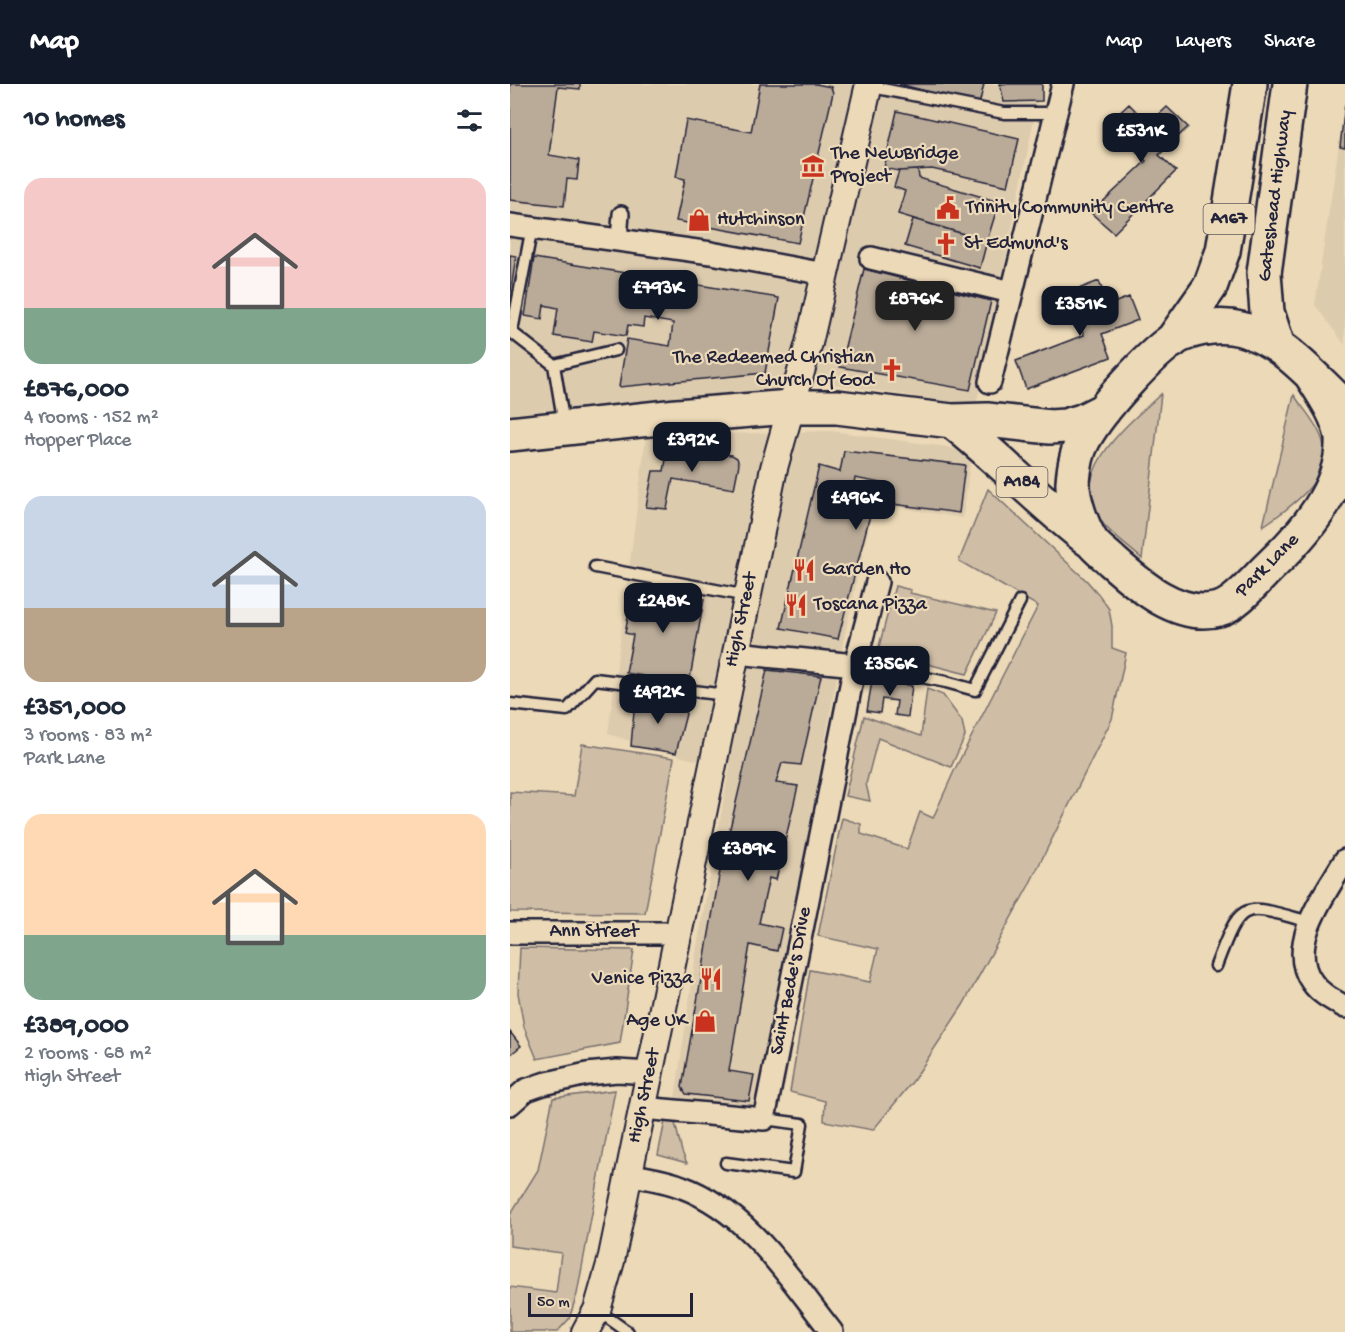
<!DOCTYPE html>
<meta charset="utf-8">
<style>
:root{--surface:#fff;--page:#f6f6f7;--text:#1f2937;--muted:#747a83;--accent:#111827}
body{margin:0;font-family:"Gochi Hand",sans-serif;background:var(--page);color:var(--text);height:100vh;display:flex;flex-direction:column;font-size:22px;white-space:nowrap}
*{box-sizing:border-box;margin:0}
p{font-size:20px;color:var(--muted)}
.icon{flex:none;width:33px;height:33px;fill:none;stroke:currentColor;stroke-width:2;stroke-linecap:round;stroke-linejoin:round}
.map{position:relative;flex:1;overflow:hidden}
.details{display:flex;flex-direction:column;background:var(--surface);width:510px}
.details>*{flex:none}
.scale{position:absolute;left:18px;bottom:15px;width:165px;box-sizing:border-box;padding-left:6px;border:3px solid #22223b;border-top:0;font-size:16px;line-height:21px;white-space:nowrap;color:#22223b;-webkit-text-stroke:4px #ecd9b7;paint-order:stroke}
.price{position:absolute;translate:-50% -51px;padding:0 14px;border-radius:12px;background:var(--accent);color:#fff;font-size:20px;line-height:39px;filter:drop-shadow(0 2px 3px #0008)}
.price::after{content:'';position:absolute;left:50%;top:36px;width:18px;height:14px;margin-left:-9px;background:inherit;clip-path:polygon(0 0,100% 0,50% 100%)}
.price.current{background:#222;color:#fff}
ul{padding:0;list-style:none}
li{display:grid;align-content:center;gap:12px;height:318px;padding:0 24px}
li span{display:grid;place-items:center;height:186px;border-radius:18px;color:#555}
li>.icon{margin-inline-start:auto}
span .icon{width:108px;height:108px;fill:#fffc;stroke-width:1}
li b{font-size:26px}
h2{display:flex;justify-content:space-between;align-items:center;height:72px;padding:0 24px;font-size:26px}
header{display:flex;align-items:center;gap:36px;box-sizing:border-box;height:84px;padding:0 30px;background:var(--accent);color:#fff}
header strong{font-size:28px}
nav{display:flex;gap:33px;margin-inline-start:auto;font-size:21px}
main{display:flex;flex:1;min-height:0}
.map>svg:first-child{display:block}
.built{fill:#ddcbae}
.green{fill:#cfbea5;stroke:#787070;stroke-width:1.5}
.building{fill:#baab98;stroke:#22223b;stroke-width:1.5}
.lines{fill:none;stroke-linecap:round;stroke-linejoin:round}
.service-casing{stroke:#22223b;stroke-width:15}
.pedestrian-casing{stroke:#22223b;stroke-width:20}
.minor-casing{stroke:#22223b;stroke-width:26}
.tertiary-casing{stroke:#22223b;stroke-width:30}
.trunk-casing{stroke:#22223b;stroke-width:38}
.service{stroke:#ecd9b7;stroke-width:10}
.pedestrian{stroke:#ecd9b7;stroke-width:15}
.minor{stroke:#ecd9b7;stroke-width:21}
.tertiary{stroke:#ecd9b7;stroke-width:26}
.trunk{stroke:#ecd9b7;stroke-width:33}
.labels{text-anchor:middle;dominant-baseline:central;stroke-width:4.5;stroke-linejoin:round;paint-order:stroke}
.shield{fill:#ecd9b7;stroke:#5f5960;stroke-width:1.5}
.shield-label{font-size:18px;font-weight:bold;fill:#22223b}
.poi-label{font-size:20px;fill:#22223b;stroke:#ecd9b7;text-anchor:start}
.street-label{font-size:20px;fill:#22223b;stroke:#ecd9b7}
</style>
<header>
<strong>Map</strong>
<nav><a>Map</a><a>Layers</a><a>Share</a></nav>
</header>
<main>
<section class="details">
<h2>10 homes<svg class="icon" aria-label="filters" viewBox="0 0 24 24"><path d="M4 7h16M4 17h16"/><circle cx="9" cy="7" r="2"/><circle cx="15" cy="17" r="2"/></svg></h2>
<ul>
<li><span style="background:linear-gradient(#f6c9c9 70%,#7fa58c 0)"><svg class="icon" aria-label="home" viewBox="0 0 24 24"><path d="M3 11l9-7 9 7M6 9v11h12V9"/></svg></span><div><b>£876,000</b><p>4 rooms · 152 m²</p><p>Hopper Place</p></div></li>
<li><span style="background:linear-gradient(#c9d6e8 60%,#b9a48a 0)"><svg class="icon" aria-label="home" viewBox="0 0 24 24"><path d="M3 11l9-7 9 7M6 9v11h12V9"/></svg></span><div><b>£351,000</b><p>3 rooms · 83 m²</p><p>Park Lane</p></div></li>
<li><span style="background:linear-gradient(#ffd9b3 65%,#7fa58c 0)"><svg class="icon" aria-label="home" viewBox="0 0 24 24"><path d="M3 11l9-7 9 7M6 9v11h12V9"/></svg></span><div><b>£389,000</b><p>2 rooms · 68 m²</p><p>High Street</p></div></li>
</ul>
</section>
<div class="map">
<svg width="835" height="1248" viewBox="0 0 835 1248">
<rect width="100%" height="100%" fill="#ecd9b7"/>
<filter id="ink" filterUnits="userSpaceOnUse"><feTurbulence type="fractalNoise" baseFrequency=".0167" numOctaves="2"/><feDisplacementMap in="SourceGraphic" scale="12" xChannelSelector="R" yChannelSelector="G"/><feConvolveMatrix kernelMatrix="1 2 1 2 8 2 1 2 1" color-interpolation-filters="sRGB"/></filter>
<g filter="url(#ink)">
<path class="built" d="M 0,0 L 531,0 L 466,322 L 317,299 L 0,330 Z
M 835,20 L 835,261 L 805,221 Z
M 321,347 L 438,363 L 461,371 L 453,434 L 364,420 L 332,563 L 249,1024 L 165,1014 L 187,863 L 220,681 L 180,675 L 98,650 L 136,352 Z"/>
<path class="green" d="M 651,310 L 632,475 C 619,463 601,451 590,436 C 556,389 619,339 651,310 Z
M 784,311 C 792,323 802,334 808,346 C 832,388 783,422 753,442 Z
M 478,405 L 577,497 L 589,511 L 599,525 L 602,542 L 602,564 L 616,569 L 602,635 L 518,803 L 453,921 L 403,997 L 363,1046 L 314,1037 L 315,1017 L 280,1008 L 300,886 L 360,898 L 368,865 L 308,852 L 332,734 L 351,740 L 351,750 L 397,765 L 410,728 L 423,734 L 445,685 L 528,522 L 449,477 Z
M 385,502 L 401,506 L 400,509 L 486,529 L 457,590 L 386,572 C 378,576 374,575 367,570 Z
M 417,605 L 433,611 L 452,637 L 455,652 L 441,683 L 368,654 L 356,700 L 360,717 L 335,712 L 354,632 L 411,652 Z
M 72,660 L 164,674 L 135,829 L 0,828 L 0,708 L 64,712 Z
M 10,864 L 124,866 L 110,959 L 27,975 L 14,943 L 8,909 Z
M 105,1006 L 67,1210 L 59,1235 L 47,1248 L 0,1248 L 0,1203 L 46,1209 L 51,1169 L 0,1162 L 0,1131 L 28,1086 L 43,1014 Z
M 155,1037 L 165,1039 L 172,1068 L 177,1079 L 148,1071 Z"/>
<path class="building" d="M 0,0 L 70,0 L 70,5 L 48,3 L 39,71 L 69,76 L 67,96 L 57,95 L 54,122 L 0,116 Z
M 250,0 L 306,0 L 321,3 L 323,9 L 288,159 L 166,137 L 175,95 L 166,93 L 176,36 L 241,48 Z
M 389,0 L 474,0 L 469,21 Z
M 490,0 L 532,0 L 532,17 L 494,18 Z
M 619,20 L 639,40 L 657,23 L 678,43 L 649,71 L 666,87 L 604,149 L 581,129 L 636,77 L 599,39 Z
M 835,20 L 835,64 L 830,63 Z
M 387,27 L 509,55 L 498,102 L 422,85 L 389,87 L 374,84 Z
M 408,86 L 409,94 L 489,118 L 477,157 L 388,130 L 395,107 L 384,103 L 389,87 Z
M 403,135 L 477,157 L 470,184 L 395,162 Z
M 0,171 L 6,172 L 0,213 Z
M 24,174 L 269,214 L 255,289 L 109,303 L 117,255 L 160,262 L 163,239 L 134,234 L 133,243 L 118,241 L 116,252 L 84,247 L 82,258 L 44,252 L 48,224 L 34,221 L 32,235 L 15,232 Z
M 354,185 L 481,217 L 460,306 L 330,283 Z
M 589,197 L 598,221 L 619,213 L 628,236 L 592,250 L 601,273 L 516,305 L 506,277 L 574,251 L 558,209 Z
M 158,364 L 222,371 L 227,374 L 229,380 L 224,405 L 163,395 L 157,425 L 136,423 L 143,387 L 154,387 Z
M 334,367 L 455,381 L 449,429 L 368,418 L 371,399 L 345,394 L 338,425 L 360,431 L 328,555 L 271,544 L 309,382 L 330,388 Z
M 124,502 L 194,515 L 179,600 L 116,589 L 123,551 L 115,549 Z
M 257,586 L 311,592 L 291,681 L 272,679 L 266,699 L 288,702 L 266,796 L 259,794 L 249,839 L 272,844 L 267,867 L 240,861 L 219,987 L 244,991 L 239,1017 L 176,1010 L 172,1003 L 210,787 Z
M 369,595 L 402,602 L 398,633 L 385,631 L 387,617 L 372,615 L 370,629 L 357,627 L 362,597 L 369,599 Z
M 125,616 L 169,617 L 176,630 L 166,669 L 121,662 Z
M 0,948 L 11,962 L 0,971 Z"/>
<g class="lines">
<g class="service-casing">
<path id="service" d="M 357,2 L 494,29 L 546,29
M 0,247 L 44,281 L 54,341
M 2,247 L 22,143
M 44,281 L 106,266
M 85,483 L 237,512
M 378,586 L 436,598 L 465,606 L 510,517
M 0,620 L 57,626 L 85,595 L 216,611
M 706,882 C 732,813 732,820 800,838
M 216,1079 L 284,1088 L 292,1040 L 254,1035
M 87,1226 L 118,1248"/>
</g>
<g class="pedestrian-casing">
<path id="pedestrian" d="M 109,155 L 111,130"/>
</g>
<g class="minor-casing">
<path id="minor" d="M 0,141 L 201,169 L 315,190
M 361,174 L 501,208
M 480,298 L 553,0
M 226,569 L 345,581 L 378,586
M 835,776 C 816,809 775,861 802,898 C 810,910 823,916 835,923
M 0,849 L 167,849
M 0,1020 L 16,1006 L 33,1000 L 77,990 L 107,987 L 140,989
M 132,1024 L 254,1035 L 345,581 L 367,498
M 118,1090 C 136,1094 155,1096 172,1103 C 239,1128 279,1194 322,1248"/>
</g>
<g class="tertiary-casing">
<path id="tertiary" d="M 75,1248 L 87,1226 L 101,1177 L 264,384 L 299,259 L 359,0"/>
</g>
<g class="trunk-casing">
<path id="trunk" d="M 662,257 L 700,203 L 713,167 L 740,0
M 767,259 L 757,228 L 754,189 L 780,0
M 802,292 C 814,311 828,331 832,353 C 835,405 792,452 757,485 C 745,497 725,521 709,525 C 669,536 629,501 602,477 C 596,471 587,465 582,458 C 573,445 562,414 563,398 C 564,384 567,367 574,355 C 589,327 642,267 669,252 C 687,243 712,240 731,245 C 774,256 803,294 835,323
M 442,337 C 490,375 531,419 579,456
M 0,350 L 167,332 L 280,323 L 327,323 L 442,337 L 477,336 L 540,343 L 555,342 L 572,337 L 594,326"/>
</g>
<use href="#service" class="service"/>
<use href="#pedestrian" class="pedestrian"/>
<use href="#minor" class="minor"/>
<use href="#tertiary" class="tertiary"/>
<use href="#trunk" class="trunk"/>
</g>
</g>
<defs>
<g id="museum-bare" transform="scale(1.8)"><path d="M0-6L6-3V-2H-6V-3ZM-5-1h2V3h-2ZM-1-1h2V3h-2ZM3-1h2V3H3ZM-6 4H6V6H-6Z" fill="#c8321e" stroke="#ecd9b7" stroke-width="2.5" paint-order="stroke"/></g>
<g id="civic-bare" transform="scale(1.8)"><path d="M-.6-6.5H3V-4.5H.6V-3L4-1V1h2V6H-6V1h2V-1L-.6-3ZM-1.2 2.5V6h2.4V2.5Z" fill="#c8321e" stroke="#ecd9b7" stroke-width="2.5" paint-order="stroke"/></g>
<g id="shop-bare" transform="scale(1.8)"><path d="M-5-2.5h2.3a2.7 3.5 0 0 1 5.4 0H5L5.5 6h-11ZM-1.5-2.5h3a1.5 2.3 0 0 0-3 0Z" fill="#c8321e" stroke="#ecd9b7" stroke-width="2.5" paint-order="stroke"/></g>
<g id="church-bare" transform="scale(1.8)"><path d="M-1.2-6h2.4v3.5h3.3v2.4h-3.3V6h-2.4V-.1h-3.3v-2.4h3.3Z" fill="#c8321e" stroke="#ecd9b7" stroke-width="2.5" paint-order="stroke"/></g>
<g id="restaurant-bare" transform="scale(1.8)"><path d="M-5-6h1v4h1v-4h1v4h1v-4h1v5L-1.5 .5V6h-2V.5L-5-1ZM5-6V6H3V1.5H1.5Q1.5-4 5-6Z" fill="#c8321e" stroke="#ecd9b7" stroke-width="2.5" paint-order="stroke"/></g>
</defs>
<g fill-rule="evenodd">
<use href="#museum-bare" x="303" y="82"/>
<use href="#civic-bare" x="438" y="124"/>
<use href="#shop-bare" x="189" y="136"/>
<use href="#church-bare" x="436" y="160"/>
<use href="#church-bare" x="382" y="286"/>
<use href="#restaurant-bare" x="294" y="486"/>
<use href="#restaurant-bare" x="286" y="521"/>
<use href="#restaurant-bare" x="201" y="895"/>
<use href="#shop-bare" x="195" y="937"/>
</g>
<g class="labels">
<g class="shield">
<rect x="693.5" y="120" width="51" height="30" rx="4.5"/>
<rect x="486.5" y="383" width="51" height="30" rx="4.5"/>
</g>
<g class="shield-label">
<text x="719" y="135">A167</text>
<text x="512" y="398">A184</text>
</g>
<g class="poi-label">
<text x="321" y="70">The NewBridge<tspan x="321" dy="23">Project</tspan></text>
<text x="456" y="124">Trinity Community Centre</text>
<text x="207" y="136">Hutchinson</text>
<text x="454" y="160">St Edmund's</text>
<text x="364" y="274" text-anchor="end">The Redeemed Christian<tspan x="364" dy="23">Church Of God</tspan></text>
<text x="312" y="486">Garden Ho</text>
<text x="304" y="521">Toscana Pizza</text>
<text x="183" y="895" text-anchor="end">Venice Pizza</text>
<text x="177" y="937" text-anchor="end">Age UK</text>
</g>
<g class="street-label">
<text transform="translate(766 112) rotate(-83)">Gateshead Highway</text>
<text transform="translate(758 482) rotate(-45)">Park Lane</text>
<text transform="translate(232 536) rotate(-78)">High Street</text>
<text x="84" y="848">Ann Street</text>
<text transform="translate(282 897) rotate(-79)">Saint Bede's Drive</text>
<text transform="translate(135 1012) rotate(-78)">High Street</text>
</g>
</g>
</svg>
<div class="scale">50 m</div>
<b class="price" style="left:631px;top:80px">£531K</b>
<b class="price" style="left:148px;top:237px">£793K</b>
<b class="price current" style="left:405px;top:248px">£876K</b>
<b class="price" style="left:570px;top:253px">£351K</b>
<b class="price" style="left:182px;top:389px">£392K</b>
<b class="price" style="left:346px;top:447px">£496K</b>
<b class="price" style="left:153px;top:550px">£248K</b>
<b class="price" style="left:380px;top:613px">£356K</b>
<b class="price" style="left:148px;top:641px">£492K</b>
<b class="price" style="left:238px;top:798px">£389K</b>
</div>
</main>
